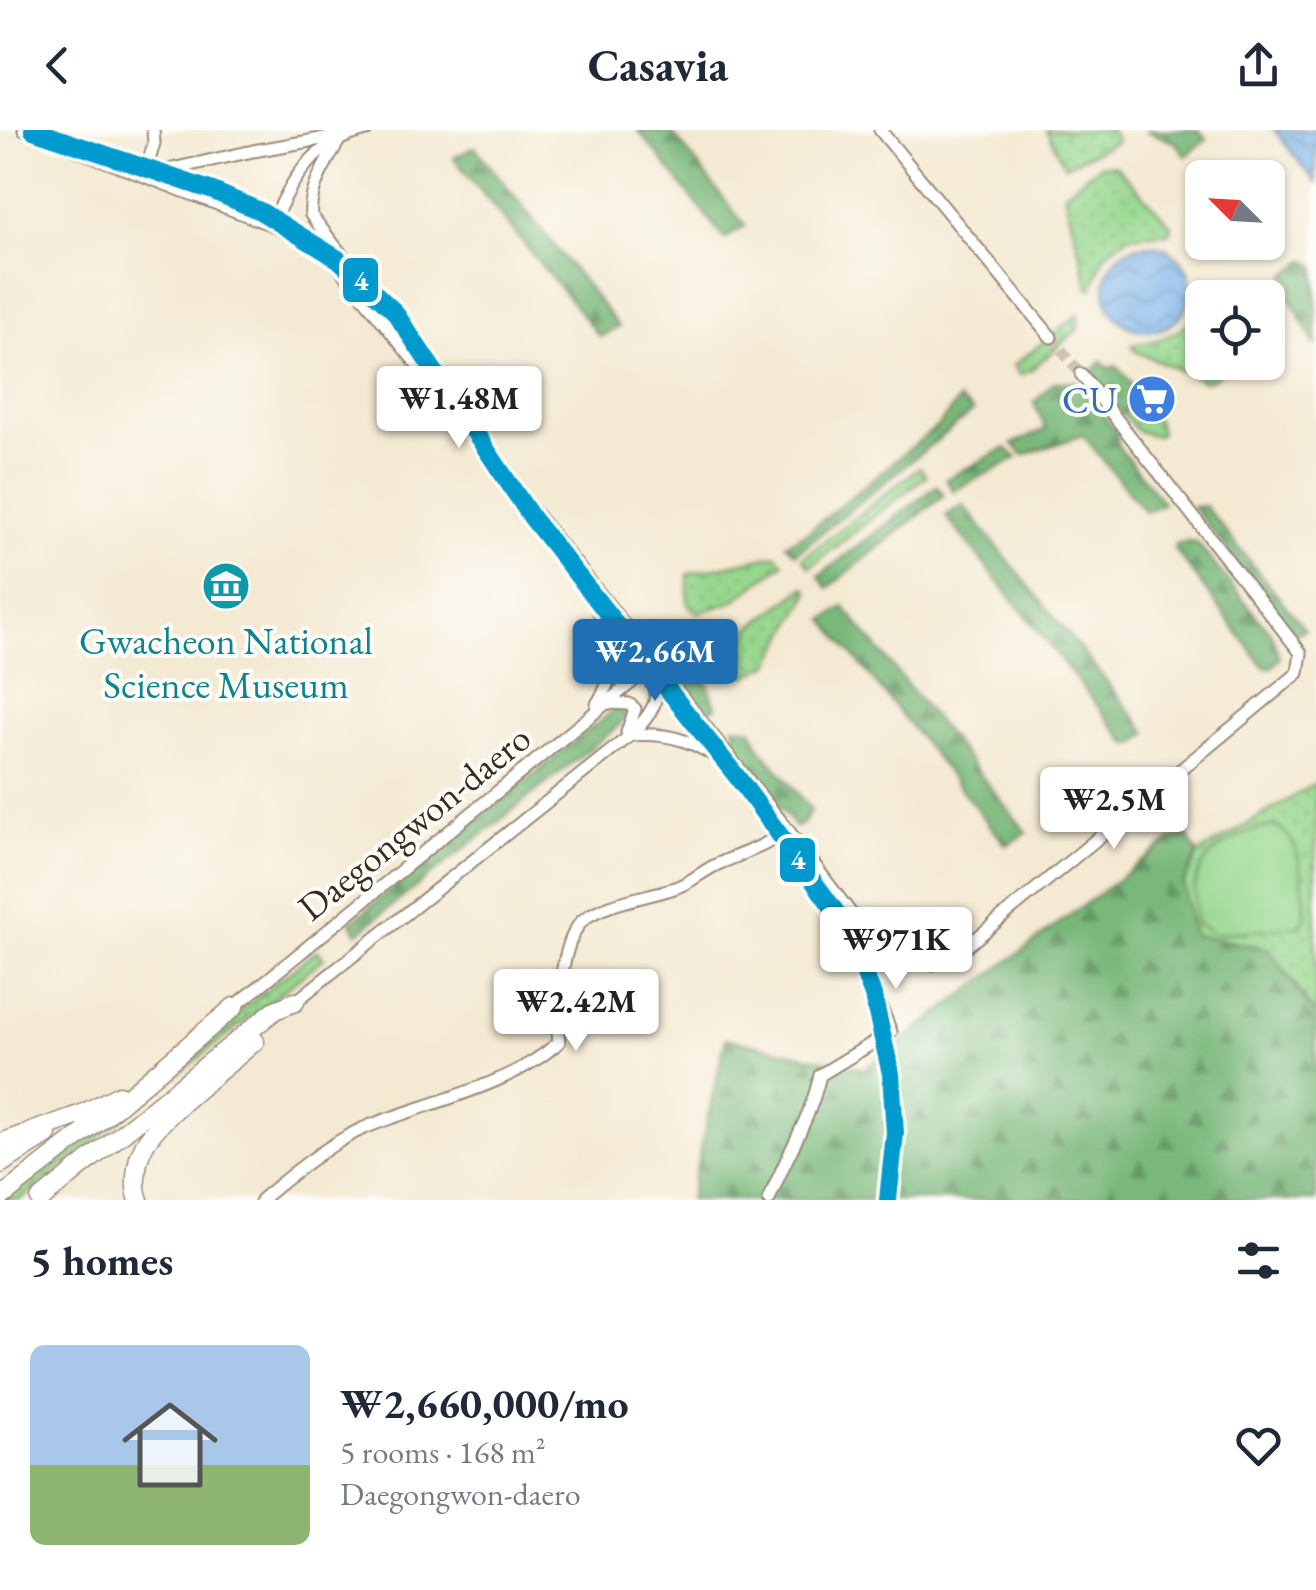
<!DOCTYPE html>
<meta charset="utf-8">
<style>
:root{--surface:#fff;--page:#f6f6f7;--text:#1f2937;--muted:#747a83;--line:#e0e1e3;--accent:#1f6fb2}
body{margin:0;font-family:"EB Garamond",serif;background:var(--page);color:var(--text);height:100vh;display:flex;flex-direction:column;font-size:38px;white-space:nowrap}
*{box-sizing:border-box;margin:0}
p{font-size:32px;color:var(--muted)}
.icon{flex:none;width:55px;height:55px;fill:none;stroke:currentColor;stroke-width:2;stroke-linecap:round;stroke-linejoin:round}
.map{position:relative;height:1070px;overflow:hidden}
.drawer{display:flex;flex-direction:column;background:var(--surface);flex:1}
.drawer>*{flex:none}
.needle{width:65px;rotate:294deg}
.tools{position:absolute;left:1185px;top:30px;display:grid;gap:20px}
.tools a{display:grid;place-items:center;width:100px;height:100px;border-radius:15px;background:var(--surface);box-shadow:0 2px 8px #0004;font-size:50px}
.price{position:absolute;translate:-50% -85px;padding:0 22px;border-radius:10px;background:#fff;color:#222;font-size:32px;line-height:65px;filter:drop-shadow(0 2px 5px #0008)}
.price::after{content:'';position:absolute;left:50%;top:60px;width:30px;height:22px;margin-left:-15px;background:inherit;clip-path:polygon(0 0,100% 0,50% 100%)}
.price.current{background:var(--accent);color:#fff}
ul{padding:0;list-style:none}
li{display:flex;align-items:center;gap:30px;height:250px;padding:0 30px}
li+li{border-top:2px solid var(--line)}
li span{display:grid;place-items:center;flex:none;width:280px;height:200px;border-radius:15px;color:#555}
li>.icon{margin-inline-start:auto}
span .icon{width:120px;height:120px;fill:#fffc;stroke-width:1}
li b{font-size:42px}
h2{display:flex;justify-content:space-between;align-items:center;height:120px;padding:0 30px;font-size:42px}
header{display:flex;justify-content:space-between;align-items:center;height:130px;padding:0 30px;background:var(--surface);font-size:45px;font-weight:700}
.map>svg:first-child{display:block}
.green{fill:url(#green-dots);stroke:#698156;stroke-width:2.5}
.forest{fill:url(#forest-firs);stroke:#5a714c;stroke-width:2.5}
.pitch{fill:#97d88f;stroke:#698156;stroke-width:2.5}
.water{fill:url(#water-waves);stroke:#5b6e84;stroke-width:2.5}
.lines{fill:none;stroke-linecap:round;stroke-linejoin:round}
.minor-tunnel{stroke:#cfc3ae;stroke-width:11;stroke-dasharray:11 5.5;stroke-linecap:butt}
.minor-casing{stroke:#988a78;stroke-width:15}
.highway-casing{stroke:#988a78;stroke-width:21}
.minor{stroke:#fff;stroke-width:11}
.highway{stroke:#fff;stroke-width:18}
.metro-1-casing{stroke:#fdfcf7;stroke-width:25}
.metro-1{stroke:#009bce;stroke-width:18}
.labels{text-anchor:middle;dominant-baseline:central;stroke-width:8;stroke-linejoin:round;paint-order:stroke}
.shop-label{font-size:38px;fill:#366cbe;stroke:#fdfcf7;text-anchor:end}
.culture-label{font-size:38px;fill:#0d838f;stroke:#fdfcf7}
.street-label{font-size:38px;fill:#3b2a1e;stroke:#fdfcf7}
.line-badge{stroke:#fdfcf7;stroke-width:4}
.badge-label{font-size:28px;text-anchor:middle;font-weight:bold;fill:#fff}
</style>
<header><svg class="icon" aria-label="back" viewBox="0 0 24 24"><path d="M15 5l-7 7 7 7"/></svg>Casavia<svg class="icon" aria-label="share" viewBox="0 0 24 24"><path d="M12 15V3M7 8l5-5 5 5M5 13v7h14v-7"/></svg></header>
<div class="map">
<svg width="1316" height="1070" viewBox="0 0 1316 1070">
<defs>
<pattern id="green-dots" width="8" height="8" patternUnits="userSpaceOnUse" patternTransform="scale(2.5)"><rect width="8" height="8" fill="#97d88f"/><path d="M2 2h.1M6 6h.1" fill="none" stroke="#83ba7b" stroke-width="1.8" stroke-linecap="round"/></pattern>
<pattern id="forest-firs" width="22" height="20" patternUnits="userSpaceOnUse" patternTransform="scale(2.5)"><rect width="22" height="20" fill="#79b87a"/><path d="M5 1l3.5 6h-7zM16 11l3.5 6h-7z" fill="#649663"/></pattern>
<pattern id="water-waves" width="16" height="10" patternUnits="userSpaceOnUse" patternTransform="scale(2.5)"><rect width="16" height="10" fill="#7bb3ea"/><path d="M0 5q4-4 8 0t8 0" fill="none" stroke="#6692bd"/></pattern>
</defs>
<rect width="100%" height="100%" fill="#fdfcf7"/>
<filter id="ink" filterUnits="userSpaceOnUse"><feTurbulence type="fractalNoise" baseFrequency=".01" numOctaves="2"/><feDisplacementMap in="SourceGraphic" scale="20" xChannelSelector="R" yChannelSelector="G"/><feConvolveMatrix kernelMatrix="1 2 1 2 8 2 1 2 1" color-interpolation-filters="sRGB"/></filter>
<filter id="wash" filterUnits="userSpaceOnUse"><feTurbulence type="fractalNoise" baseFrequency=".0048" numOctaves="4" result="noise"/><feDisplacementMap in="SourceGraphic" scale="40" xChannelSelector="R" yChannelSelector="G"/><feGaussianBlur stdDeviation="2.25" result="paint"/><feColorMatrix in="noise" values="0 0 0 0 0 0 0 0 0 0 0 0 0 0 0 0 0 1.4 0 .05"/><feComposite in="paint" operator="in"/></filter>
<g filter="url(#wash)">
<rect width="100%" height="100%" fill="#f4e9d2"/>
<path class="green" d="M 1046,0 L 1111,0 L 1117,11 L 1065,36 Z
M 1100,35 L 1116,36 L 1171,95 L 1169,103 L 1129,106 L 1104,125 L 1092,159 L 1089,158 L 1064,63 Z
M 1202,169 L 1202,232 L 1232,233 L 1214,248 L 1204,251 L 1135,221 L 1132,215 C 1159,212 1195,200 1202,169 Z
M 1079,184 L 1077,200 L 1031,240 L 1020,245 L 1013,236 Z
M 1102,231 L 1109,239 L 1116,236 C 1133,257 1154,277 1161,303 L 1157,306 L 1137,301 L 1089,245 Z
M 920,337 L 926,346 L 810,437 L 803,428 Z
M 777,425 L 784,433 L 732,472 L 698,483 L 688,475 L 688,444 Z
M 805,457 L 809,463 L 770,534 L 746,547 L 732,537 L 749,499 Z
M 1316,653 L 1316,886 L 1314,886 L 1269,819 L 1193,805 L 1183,754 L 1198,724 Z
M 317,820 L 324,828 L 20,1070 L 2,1070 Z"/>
<path class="forest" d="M 638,0 L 670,0 L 745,96 L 725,109 Z
M 1145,0 L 1198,0 L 1207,9 L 1186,26 L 1176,13 Z
M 475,17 L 619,197 L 600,207 L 454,28 Z
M 1305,130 L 1316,136 L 1316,216 L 1287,163 L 1294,157 L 1285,146 Z
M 1102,231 L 1109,239 L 1116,236 L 1139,263 L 1122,284 L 1089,245 Z
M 1054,252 L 1075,252 L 1117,302 L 1118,316 L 1163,373 L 1145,382 L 1083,305 L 1023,325 L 1013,314 L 1046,299 L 1034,273 Z
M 959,270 L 973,281 L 796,423 L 786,414 L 809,401 L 939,295 Z
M 1006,318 L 1017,328 L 953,361 L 946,349 Z
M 937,356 L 944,365 L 828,458 L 819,446 Z
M 963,375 L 1148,603 L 1136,613 L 1128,614 L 946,386 Z
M 1205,376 L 1305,500 L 1295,504 L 1193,377 Z
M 1185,412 L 1197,413 L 1273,506 L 1280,528 L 1272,537 L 1264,537 L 1174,418 L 1176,414 Z
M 844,477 L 1027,703 L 1006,715 L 825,490 Z
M 680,522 C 701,529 709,558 716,577 L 705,581 L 668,533 Z
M 615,579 L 622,580 L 626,586 L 622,593 L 358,803 L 351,792 Z
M 734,596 L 752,599 L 758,615 L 811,680 L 803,694 L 795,697 L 737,621 Z
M 1187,706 L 1198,724 L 1183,754 L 1193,805 L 1269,819 L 1316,886 L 1316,1070 L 689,1070 L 726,908 L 864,939 L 1171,710 Z"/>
<path class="pitch" d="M 1273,696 C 1304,703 1302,760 1306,787 L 1300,796 L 1215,804 L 1196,793 C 1196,780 1193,765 1196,752 C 1201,720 1245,700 1273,696 Z"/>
<path class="water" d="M 1274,0 L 1316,0 L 1316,53 Z
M1105 158a43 43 0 1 1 86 0a43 43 0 1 1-86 0Z"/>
</g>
<g filter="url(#ink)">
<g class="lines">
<path class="minor-tunnel" d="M 1051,207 L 1081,244"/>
<g class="minor-casing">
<path id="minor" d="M 24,0 L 272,95 L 333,129 L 788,700 L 880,822 L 933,834 L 955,826 L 1298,543 L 1301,523 L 1081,244
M 153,0 L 154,13 L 145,45 L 253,21 L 338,6
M 880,0 L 1051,207
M 343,4 C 330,26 308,58 311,85 L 359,147 L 361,160
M 272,95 C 292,47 314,12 367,0
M 591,460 C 605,504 626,531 597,574
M 606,573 L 629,574 L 635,579 L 627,602
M 631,605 C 671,602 697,612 729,636
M 295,872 L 631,605 C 655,580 659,573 655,538
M 234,877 L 654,534
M 261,1070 C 289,1046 335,1009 369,996 C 429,972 511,956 559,912 C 555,883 561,813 582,791 C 600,773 654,766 677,757 C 692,752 704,740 718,734 C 743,723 765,717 788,700
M 769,1070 C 785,1027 810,991 820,945 L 891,902 L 866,840 L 880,822"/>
</g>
<g class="highway-casing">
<path id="highway" d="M 0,1013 L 82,984 L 119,965
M 0,1034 L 47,1005
M 0,1068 L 104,987 L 234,877
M 40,1070 L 275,880 L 295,872
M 139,1070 C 133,1056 136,1030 144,1016 C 158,987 229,935 255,911"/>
</g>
<use href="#minor" class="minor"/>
<use href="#highway" class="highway"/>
<g class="metro-1-casing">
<path id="metro-1" d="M 33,0 L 213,61 L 260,81 L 338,129 L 394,181 L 532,388 L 738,648 L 844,793 L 873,865 L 891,944 L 895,1003 L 888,1070"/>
</g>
<use href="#metro-1" class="metro-1"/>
</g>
</g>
<defs>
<g id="supermarket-disc" transform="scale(2.5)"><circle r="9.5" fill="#3f7fe0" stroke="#fdfcf7"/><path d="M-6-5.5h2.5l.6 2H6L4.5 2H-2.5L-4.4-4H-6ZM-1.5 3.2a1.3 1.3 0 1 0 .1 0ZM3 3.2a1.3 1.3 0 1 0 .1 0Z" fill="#fff"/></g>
<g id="museum-disc" transform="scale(2.5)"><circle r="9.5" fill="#0f9aa8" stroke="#fdfcf7"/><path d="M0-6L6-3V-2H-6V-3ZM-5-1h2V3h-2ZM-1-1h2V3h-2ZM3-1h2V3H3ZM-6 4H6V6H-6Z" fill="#fff"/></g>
</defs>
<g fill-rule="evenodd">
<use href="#supermarket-disc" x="1152" y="269"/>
<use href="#museum-disc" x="226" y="456"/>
</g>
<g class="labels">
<g class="shop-label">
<text x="1117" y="269">CU</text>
</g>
<g class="culture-label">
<text x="226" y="510">Gwacheon National<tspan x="226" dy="44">Science Museum</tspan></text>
</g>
<g class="street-label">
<text transform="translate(414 692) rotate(-39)">Daegongwon-daero</text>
</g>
</g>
<g class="line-badge">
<rect x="341" y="126" width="39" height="48" rx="10" fill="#009bce"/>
<rect x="778" y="706" width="39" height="48" rx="10" fill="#009bce"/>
</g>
<g class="badge-label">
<text x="361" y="160">4</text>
<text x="798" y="739">4</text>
</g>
</svg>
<div class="tools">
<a><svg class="needle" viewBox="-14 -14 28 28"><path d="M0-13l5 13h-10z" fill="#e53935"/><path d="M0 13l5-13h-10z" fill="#747a83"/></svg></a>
<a><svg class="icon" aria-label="locate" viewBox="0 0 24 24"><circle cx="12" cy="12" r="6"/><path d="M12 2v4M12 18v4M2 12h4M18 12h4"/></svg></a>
</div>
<b class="price" style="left:459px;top:321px">₩1.48M</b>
<b class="price current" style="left:655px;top:574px">₩2.66M</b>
<b class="price" style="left:1114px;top:722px">₩2.5M</b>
<b class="price" style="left:896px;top:862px">₩971K</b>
<b class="price" style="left:576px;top:924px">₩2.42M</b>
</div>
<section class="drawer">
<h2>5 homes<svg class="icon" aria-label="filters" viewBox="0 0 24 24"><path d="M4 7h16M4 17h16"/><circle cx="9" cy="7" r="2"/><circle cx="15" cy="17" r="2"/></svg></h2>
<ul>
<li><span style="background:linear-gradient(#a9c7e8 60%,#8fb573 0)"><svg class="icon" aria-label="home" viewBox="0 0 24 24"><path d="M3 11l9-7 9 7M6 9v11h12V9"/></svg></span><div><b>₩2,660,000/mo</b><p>5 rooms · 168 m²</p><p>Daegongwon-daero</p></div><svg class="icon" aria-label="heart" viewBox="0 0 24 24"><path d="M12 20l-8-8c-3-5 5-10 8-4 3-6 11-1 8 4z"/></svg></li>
</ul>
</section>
